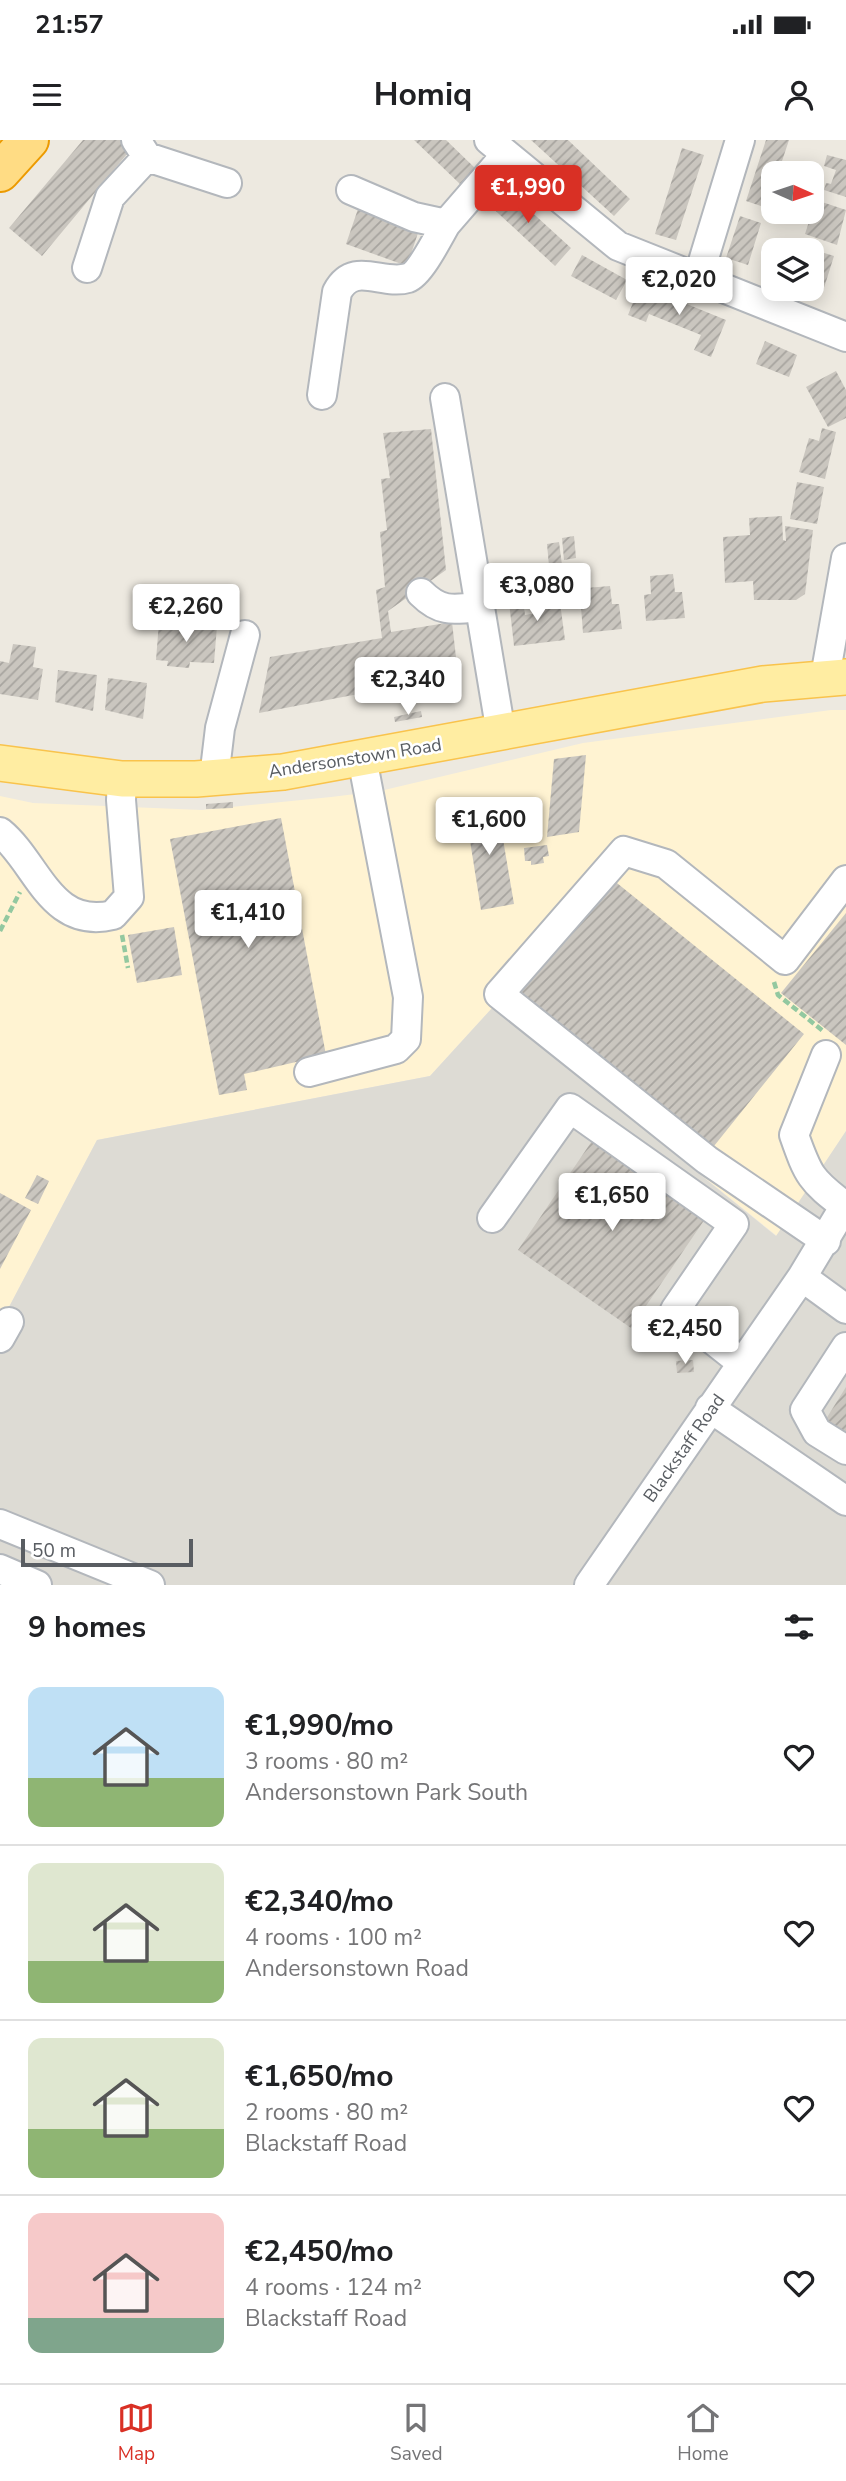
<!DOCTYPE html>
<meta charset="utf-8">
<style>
:root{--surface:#fff;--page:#f2f2f2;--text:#202124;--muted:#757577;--line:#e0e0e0;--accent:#d93025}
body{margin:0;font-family:"Nunito Sans",sans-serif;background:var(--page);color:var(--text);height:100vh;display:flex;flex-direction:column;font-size:26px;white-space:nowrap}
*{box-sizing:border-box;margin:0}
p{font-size:23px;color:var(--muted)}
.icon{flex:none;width:38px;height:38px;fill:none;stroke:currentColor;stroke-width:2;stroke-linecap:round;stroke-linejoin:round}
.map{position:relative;height:1445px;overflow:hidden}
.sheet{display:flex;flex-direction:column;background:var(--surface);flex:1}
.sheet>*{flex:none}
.needle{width:46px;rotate:93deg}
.controls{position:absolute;left:761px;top:21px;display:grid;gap:14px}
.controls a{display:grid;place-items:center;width:63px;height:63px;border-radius:14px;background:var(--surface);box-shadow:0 4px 18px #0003;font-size:35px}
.scale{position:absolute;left:21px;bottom:18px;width:172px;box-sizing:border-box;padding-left:7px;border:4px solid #595d62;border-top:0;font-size:19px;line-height:24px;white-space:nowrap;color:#595d62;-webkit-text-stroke:5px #fff;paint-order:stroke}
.price{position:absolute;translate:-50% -60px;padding:0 16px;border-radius:7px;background:#fff;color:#222;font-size:23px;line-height:46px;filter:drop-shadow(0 2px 4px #0008)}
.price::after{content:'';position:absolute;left:50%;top:42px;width:21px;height:16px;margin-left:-10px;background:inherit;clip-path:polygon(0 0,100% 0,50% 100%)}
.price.current{background:var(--accent);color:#fff}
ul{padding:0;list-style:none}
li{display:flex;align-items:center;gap:21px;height:175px;padding:0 28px}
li+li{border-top:2px solid var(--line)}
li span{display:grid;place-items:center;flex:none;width:196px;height:140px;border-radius:14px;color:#555}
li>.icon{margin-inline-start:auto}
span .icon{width:84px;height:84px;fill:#fffc;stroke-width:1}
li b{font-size:30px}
h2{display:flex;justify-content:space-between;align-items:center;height:84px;padding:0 28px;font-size:30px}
.status{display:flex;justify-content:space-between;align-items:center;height:49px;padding:0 35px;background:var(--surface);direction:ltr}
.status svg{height:19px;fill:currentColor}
header{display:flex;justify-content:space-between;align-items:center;height:91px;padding:0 28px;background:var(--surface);font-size:32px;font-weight:700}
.tab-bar{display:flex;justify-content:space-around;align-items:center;height:98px;border-top:2px solid var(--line);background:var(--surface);font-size:19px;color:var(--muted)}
.tab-bar a{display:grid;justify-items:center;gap:4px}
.tab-bar .current{color:var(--accent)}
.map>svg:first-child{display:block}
.commercial{fill:#fff3d2}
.industrial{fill:#dddbd4}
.building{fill:url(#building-hatch)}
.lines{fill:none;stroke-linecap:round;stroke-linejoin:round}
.minor-casing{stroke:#b3b7bc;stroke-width:32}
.major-casing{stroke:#f9c34c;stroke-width:38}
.highway-casing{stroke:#ec9a00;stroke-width:42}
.path{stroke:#93c8a0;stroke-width:4.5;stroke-dasharray:7 3.5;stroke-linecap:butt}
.minor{stroke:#fff;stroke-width:28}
.major{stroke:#ffeda2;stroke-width:35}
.highway{stroke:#ffdc84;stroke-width:38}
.labels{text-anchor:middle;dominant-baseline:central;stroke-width:5;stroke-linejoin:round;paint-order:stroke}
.street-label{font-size:18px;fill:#595d62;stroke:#fff}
</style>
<div class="status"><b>21:57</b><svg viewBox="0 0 49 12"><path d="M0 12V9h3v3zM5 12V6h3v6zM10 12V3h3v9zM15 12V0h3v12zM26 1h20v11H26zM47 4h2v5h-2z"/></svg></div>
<header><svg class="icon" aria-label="menu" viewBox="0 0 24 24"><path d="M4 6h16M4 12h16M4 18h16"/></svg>Homiq<svg class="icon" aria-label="person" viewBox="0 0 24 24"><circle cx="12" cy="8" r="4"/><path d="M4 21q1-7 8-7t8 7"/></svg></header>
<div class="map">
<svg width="846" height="1445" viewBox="0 0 846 1445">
<defs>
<pattern id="building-hatch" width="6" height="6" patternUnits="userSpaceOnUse" patternTransform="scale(1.75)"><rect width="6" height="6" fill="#cac6bf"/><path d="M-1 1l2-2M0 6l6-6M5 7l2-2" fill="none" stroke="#a7a49f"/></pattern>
</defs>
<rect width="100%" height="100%" fill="#ede9e0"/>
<path class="commercial" d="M 831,570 L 846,570 L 846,991 L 777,1096 L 493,867 L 430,936 L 97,1000 L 0,1184 L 0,656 L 33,663 L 202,670 L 331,657 L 380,651 L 583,603 Z"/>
<path class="industrial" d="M 493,867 L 776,1096 L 846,991 L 846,1445 L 0,1445 L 0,1184 L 97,1000 L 430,936 Z"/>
<path class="building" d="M 83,0 L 122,0 L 132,8 L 42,116 L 9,88 Z
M 414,0 L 446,0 L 475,28 L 460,44 Z
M 531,0 L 568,0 L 630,59 L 614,76 Z
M 766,0 L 789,0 L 778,33 L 774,33 L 774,47 L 767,68 L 746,61 Z
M 682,8 L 704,15 L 676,100 L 655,94 Z
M 827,15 L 846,20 L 846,57 L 824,50 L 826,43 L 831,44 L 836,30 L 824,26 Z
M 501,44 L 571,108 L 555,126 L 485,61 Z
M 816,60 L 846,70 L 837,105 L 805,94 Z
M 358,69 L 419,90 L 407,126 L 346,104 Z
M 740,76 L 761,83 L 748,125 L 726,118 Z
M 802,106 L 834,116 L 823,151 L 812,147 L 812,110 L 800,110 Z
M 582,115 L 627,140 L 616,160 L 571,136 Z
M 640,145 L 726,180 L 711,217 L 694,210 L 701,195 L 649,174 L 646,182 L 628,175 Z
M 765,201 L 797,215 L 789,237 L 756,224 Z
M 836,231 L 846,250 L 846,278 L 828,287 L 806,247 Z
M 822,288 L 836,292 L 825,339 L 799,332 L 809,298 L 819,301 Z
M 431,289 L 446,430 L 388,471 L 391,492 L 452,482 L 458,535 L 259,573 L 270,517 L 382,498 L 376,450 L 385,447 L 380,392 L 387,390 L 381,339 L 390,338 L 383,293 Z
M 797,342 L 824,347 L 817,384 L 790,379 Z
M 782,376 L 783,400 L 786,401 L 785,386 L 813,390 L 805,454 L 796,460 L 754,460 L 753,441 L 725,443 L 723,397 L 750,395 L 749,378 Z
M 574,396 L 576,418 L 564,420 L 562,398 Z
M 559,402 L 562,425 L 549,426 L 547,404 Z
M 673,434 L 675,452 L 682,452 L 685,478 L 646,481 L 644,455 L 651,454 L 650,436 Z
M 610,446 L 612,464 L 619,464 L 622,489 L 583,493 L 581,467 L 588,466 L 586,448 Z
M 559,455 L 565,500 L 514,506 L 509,462 L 523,460 L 525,475 L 542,472 L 540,458 Z
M 159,482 L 217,486 L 214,523 L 190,522 L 189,528 L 167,526 L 168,521 L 156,520 Z
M 13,504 L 36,507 L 33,527 L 43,529 L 38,560 L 0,554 L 0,521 L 9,523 Z
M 58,530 L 97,535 L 93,571 L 55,562 Z
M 108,538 L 147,543 L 143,579 L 105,570 Z
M 421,571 L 422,577 L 395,582 L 394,577 Z
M 586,615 L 579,692 L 547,697 L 554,619 Z
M 233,662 L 233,668 L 206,669 L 206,664 Z
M 497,664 L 514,764 L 481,770 L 465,669 Z
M 281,678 L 326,915 L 244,934 L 247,950 L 219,955 L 170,699 Z
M 547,705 L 549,716 L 543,717 L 544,723 L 531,725 L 531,721 L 525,721 L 524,708 Z
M 607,735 L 804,894 L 710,1011 L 513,851 Z
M 846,773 L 846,905 L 781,853 Z
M 174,787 L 182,835 L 137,843 L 128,795 Z
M 594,998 L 707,1076 L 631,1188 L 518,1110 Z
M 37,1035 L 49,1041 L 38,1064 L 25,1058 Z
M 0,1053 L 31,1070 L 0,1129 Z
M 693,1220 L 694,1232 L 677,1233 L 676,1221 Z
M 846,1247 L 846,1302 L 821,1287 Z"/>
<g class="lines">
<g class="minor-casing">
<path id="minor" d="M 489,0 L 618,106 L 846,197
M 147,17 L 227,43
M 351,50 L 414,77 L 446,84 L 505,16
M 87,128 L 110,57 L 147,17 L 136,0
M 698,138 L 740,0
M 322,255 L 337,152 C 354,120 382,146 408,138 C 420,134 439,96 446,84
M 445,258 L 501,593
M 421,453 C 440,472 452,470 478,467
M 825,537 L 846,418
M 214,638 L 220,588 L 245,495
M 0,692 C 38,723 50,790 113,775 L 129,757 L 121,660 L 122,639
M 826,915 L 794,995 C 808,1035 811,1041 845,1066
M 309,932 L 396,909 L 406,899 L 408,857 L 362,618
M 492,1078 L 570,968 L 734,1084 L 675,1170 L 742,1223
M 826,1101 L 707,1020 L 499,854 L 624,711 L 666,724 L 785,820 L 846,740
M 802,1137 L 846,1169
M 0,1198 L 9,1182
M 846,1207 L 805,1270 L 817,1292 L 846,1310
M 710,1268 L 846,1361
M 0,1384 L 150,1445
M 0,1429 L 37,1445
M 589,1445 L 802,1137 L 846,1064"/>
</g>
<g class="major-casing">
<path id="major" d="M 0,623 L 122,639 L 196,639 L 283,632 L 763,544 L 846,537"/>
</g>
<g class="highway-casing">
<path id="highway" d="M 0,32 L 29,0"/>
</g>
<path class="path" d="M 0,791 L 20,752
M 122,795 L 128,828
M 774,842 L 778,855 L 823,891"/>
<use href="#minor" class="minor"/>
<use href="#major" class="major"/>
<use href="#highway" class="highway"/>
</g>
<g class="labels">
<g class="street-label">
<text transform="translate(355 618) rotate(-9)">Andersonstown Road</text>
<text transform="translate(684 1308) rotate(-55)">Blackstaff Road</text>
</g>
</g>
</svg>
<div class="controls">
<a><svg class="needle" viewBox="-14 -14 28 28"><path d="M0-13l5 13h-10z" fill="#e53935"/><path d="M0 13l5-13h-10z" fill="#757577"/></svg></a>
<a><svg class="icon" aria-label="layers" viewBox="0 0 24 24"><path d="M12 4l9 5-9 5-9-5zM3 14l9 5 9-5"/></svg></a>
</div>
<div class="scale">50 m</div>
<b class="price current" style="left:528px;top:85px">€1,990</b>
<b class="price" style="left:679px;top:177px">€2,020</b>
<b class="price" style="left:537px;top:483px">€3,080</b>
<b class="price" style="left:186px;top:504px">€2,260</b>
<b class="price" style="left:408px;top:577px">€2,340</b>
<b class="price" style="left:489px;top:717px">€1,600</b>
<b class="price" style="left:248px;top:810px">€1,410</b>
<b class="price" style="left:612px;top:1093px">€1,650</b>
<b class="price" style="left:685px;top:1226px">€2,450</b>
</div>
<section class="sheet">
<h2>9 homes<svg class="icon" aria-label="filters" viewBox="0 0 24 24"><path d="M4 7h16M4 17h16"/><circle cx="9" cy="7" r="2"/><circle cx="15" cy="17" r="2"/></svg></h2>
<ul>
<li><span style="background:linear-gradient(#bfe0f5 65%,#8fb573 0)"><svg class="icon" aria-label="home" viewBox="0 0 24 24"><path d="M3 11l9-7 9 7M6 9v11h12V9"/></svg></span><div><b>€1,990/mo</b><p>3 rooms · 80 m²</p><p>Andersonstown Park South</p></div><svg class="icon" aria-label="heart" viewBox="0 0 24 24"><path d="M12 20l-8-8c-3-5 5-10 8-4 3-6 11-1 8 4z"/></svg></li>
<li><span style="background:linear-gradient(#dfe7d0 70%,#8fb573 0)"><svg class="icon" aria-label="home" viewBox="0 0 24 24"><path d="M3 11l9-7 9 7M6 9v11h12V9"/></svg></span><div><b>€2,340/mo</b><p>4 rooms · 100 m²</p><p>Andersonstown Road</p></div><svg class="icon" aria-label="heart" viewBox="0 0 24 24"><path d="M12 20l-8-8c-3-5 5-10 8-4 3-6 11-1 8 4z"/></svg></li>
<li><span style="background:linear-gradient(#dfe7d0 65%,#8fb573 0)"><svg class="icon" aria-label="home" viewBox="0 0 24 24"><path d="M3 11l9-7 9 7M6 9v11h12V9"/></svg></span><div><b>€1,650/mo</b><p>2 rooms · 80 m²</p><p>Blackstaff Road</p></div><svg class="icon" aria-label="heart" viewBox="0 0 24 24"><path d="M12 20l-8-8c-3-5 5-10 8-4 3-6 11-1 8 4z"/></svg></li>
<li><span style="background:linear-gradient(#f6c9c9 75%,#7fa58c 0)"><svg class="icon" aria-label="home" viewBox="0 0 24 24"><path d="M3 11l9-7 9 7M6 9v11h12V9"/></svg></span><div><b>€2,450/mo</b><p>4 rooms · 124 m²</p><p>Blackstaff Road</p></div><svg class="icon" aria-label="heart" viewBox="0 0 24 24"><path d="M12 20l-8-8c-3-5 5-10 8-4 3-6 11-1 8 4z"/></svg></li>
</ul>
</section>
<nav class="tab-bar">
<a class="current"><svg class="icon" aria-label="map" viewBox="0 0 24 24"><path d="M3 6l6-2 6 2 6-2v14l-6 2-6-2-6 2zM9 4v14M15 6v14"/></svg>Map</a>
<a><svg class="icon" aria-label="saved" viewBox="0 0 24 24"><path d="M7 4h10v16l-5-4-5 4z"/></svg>Saved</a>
<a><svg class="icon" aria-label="home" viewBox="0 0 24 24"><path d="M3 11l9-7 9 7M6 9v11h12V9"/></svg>Home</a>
</nav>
